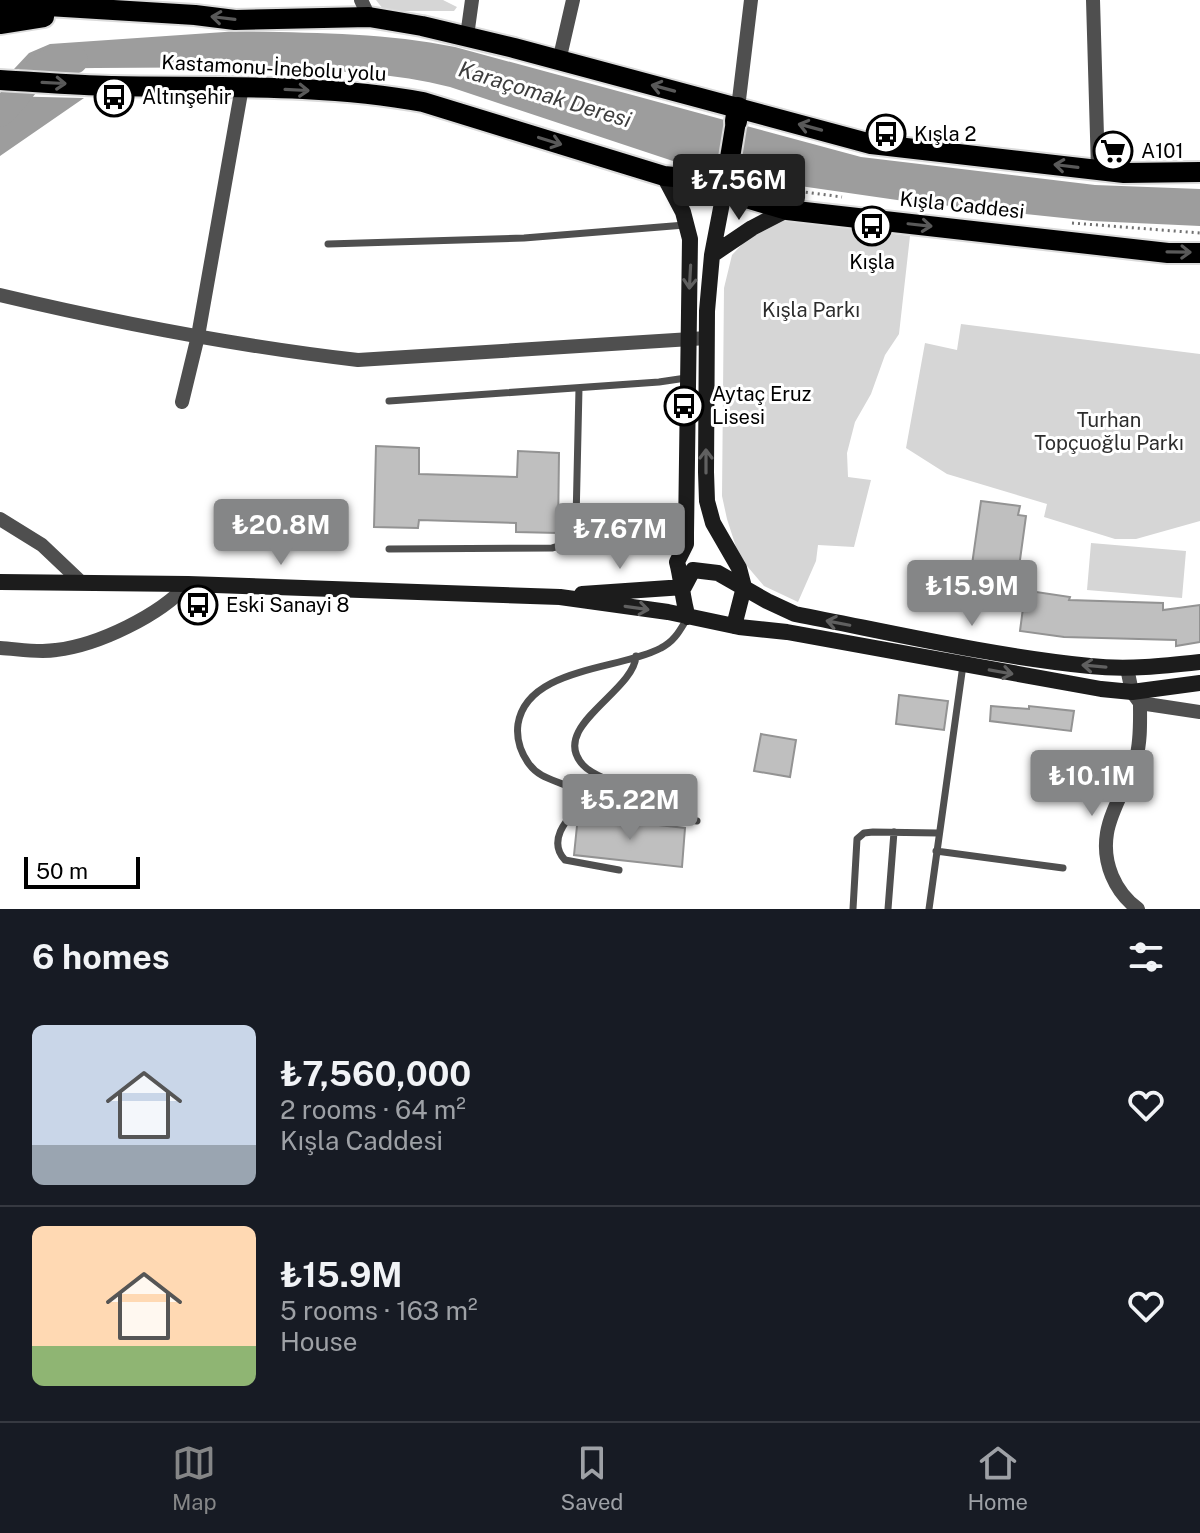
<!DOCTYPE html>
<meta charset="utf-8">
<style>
:root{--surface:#171b24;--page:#20242c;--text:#f1f3f6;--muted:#9ea1a6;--line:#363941;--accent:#858687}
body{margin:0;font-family:"Public Sans",sans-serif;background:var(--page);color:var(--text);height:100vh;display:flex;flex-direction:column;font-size:30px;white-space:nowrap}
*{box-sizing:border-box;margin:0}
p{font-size:26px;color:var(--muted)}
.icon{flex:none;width:44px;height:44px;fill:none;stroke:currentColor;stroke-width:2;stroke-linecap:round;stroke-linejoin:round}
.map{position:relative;height:909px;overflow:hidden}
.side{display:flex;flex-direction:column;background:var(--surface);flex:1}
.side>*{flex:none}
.scale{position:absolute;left:24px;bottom:20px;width:116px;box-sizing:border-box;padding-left:8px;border:4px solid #000;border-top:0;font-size:22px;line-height:28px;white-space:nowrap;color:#000;-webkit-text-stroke:6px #fff;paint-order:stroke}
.price{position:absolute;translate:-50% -68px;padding:0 18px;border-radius:8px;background:var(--accent);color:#fff;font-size:26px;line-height:52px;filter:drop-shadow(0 2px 4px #0008)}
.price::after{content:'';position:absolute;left:50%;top:48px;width:24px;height:18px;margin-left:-12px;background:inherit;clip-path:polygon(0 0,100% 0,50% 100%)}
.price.on{background:#222;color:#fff}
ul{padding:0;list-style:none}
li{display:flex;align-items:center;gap:24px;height:200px;padding:0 32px}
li+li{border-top:2px solid var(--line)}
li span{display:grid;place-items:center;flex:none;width:224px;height:160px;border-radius:12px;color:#555}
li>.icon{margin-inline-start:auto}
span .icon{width:96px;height:96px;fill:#fffc;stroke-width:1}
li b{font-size:34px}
h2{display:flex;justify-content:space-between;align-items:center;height:96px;padding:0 32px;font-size:34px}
.tab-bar{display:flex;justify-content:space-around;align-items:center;height:112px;border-top:2px solid var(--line);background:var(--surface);font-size:22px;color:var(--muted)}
.tab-bar a{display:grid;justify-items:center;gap:4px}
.tab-bar .on{color:var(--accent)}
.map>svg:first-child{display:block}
.green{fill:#d6d6d6}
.water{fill:#9d9d9d}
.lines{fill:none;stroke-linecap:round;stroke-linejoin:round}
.river{stroke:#9d9d9d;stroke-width:28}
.building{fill:#bfbfbf;stroke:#939393;stroke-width:2}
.primary-casing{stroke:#dbdbdb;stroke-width:24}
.trunk-casing{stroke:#dbdbdb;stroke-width:26}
.path{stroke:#717171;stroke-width:3;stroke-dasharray:2 4;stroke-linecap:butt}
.service{stroke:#4f4f4f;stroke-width:7}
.minor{stroke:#4f4f4f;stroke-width:14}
.secondary{stroke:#1c1c1c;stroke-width:16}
.primary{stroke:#000;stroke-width:20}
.trunk{stroke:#000;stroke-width:22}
.oneway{stroke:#595959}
.oneway2{stroke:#606060}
.labels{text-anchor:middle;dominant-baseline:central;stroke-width:6;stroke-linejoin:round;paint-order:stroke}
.street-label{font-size:20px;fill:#000;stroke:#fff}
.poi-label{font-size:20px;fill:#000;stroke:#fff;text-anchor:start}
.park-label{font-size:20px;fill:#2d2d2d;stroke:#fff}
.water-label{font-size:22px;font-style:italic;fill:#3e3e3e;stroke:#fff}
</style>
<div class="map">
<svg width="1200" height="909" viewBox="0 0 1200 909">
<rect width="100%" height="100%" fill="#fff"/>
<path class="green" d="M 376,0 L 443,0 L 457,7 L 454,11 L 393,11 L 383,9 Z
M 785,220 L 910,236 L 899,334 L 885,355 L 871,394 L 855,422 L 847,453 L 848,477 L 871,480 L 854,547 L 818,545 L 816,561 L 798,602 L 764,586 L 747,566 L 736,547 L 727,519 L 722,496 L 724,288 L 732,255 L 746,240 Z
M 961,324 L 1200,354 L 1200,521 L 1136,539 L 1115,539 L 1044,517 L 1047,504 L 947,474 L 906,448 L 925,343 L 957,350 Z
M 1091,543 L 1186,551 L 1182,598 L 1087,590 Z"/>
<path class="water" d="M 239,31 C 311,33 384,32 455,47 L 861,157 L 1095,185 L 1200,189 L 1200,226 L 1092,221 L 904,201 L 738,177 L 676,162 L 450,87 C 395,73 341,71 285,69 C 195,66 104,68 14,69 L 29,53 L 50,44 Z
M 0,96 L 84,98 L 0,156 Z"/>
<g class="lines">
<path class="river" d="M 0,113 C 15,101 31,71 47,64 C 55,60 65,61 74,60"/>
</g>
<path class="building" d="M 376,446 L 419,448 L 419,474 L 517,477 L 518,451 L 559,453 L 558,533 L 516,532 L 516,523 L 419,520 L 418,528 L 374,527 Z
M 981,501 L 1020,506 L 1018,515 L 1026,516 L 1016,589 L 1070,597 L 1069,600 L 1163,603 L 1163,610 L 1200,605 L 1200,642 L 1176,646 L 1176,640 L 1064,637 L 1020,631 L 1023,608 L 967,600 Z
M 899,695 L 948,701 L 944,730 L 896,724 Z
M 991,706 L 1029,709 L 1029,706 L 1074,711 L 1071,731 L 990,721 Z
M 761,734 L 796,740 L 790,777 L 754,771 Z
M 578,816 L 685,828 L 682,867 L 574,855 Z"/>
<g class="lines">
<g class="primary-casing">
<path id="primary" d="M 0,8 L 48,6 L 195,15 L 235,20 L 369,17 L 422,26 L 514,48 L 871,144 L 1124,173 L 1200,172
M 0,24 L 44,17
M 0,80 C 37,82 74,85 111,86 C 214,88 321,83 423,102 L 664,176 L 726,182 L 736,195 L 787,210 L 1168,253 L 1200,253
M 728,170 L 736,121"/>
</g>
<g class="trunk-casing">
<path id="trunk" d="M 736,121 L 738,108
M 726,182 L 728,170"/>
</g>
<path class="path" d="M 782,189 L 842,197
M 1072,223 L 1200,233"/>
<path class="service" d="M 328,244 L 524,238 L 685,225
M 389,401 L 659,382 L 686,378
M 389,549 L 552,548 C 566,545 574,536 576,521 L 579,388
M 688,617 C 680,630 675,641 661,648 C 620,670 527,667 518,724 C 516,739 521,753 529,764 C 540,779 556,780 571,788 C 582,794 590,803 601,808 C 626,820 669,818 697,821
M 616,784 C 605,778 591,774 583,765 C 548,727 634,692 636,656
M 585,798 C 571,815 545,839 565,860 L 619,870
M 936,851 L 1063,868
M 853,909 L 857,839 L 864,833 L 873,832 L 938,833
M 888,909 L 894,832
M 929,909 L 963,665"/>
<path class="minor" d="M 361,0 L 369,17
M 1093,0 L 1098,170
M 467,36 L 472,0
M 559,61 L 573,0
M 738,108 L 751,0
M 0,295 C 118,323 237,346 358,360 L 707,338
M 182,402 L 198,336 L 242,87
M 0,519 L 42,545 L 81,582
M 0,648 C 18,649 39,653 56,650 C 99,645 160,615 188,584
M 1127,668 L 1132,692 L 1140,703 L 1200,712
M 1138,909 C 1115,892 1102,863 1107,833 C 1111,808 1129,783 1136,758 C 1141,741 1140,721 1140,703"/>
<path class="secondary" d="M 664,176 L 683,212 L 690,239 L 686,533 L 686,544 L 677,562 C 682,580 682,599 688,617
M 726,182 L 712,255 L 707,311 L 706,472 L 707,501 L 713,523 L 739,568 L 744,587 L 734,626
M 712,255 L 752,228 L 787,210
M 0,582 L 188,584 L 560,597 L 668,612 L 739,627 L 787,632 L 1101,689 L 1132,692 L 1200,683
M 684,587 L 693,570 L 718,573 L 767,601 L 795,614 C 893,633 991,656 1090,666 C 1127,670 1164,666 1200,662
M 582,594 L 684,587"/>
<use href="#primary" class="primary"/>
<use href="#trunk" class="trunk"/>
</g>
<defs><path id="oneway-shaft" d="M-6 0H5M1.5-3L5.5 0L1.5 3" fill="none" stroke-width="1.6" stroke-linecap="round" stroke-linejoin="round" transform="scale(2)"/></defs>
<g class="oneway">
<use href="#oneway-shaft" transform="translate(223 18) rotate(-173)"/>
<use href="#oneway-shaft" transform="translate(54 83) rotate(3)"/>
<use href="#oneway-shaft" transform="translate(663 88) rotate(-165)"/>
<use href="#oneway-shaft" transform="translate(297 90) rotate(3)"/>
<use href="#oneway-shaft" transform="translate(810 127) rotate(-165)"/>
<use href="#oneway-shaft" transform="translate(550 141) rotate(17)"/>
<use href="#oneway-shaft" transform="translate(1066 166) rotate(-173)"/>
<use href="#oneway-shaft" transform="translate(920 225) rotate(6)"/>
<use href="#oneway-shaft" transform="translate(1179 252) rotate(1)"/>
</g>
<g class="oneway2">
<use href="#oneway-shaft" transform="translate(690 277) rotate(93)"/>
<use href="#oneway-shaft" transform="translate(706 461) rotate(-90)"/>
<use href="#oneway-shaft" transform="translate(637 608) rotate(8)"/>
<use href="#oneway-shaft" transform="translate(838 623) rotate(-169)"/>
<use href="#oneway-shaft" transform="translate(1094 666) rotate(-175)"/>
<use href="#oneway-shaft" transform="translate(1001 672) rotate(10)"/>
</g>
<defs>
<g id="bus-ring" transform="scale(2)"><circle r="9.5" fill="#fff" stroke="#000" stroke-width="1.5"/><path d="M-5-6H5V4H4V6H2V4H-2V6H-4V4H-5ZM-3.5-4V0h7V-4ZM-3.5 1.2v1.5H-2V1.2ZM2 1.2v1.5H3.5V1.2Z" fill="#000"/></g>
<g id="supermarket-ring" transform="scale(2)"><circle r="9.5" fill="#fff" stroke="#000" stroke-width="1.5"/><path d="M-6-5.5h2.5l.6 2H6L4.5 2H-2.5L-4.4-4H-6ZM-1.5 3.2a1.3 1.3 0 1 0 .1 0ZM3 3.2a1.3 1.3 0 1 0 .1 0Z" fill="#000"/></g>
</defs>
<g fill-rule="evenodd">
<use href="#bus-ring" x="114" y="97"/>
<use href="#bus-ring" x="886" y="134"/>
<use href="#supermarket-ring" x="1113" y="151"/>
<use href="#bus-ring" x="872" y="226"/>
<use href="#bus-ring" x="684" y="406"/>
<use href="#bus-ring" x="198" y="605"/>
</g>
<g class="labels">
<g class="street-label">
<text transform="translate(274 68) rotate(3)">Kastamonu-İnebolu yolu</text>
<text transform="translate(962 205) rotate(6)">Kışla Caddesi</text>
</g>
<g class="poi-label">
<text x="142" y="97">Altınşehir</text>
<text x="914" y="134">Kışla 2</text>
<text x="1141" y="151">A101</text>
<text x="872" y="262" text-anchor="middle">Kışla</text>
<text x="712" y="394">Aytaç Eruz<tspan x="712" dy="23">Lisesi</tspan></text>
<text x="226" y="605">Eski Sanayi 8</text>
</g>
<g class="park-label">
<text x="811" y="310">Kışla Parkı</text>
<text x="1109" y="420">Turhan<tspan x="1109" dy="23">Topçuoğlu Parkı</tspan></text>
</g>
<g class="water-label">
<text transform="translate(545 94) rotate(17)">Karaçomak Deresi</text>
</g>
</g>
</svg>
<div class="scale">50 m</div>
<b class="price on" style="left:739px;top:222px">₺7.56M</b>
<b class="price" style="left:281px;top:567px">₺20.8M</b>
<b class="price" style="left:620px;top:571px">₺7.67M</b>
<b class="price" style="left:972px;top:628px">₺15.9M</b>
<b class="price" style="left:1092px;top:818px">₺10.1M</b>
<b class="price" style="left:630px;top:842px">₺5.22M</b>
</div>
<section class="side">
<h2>6 homes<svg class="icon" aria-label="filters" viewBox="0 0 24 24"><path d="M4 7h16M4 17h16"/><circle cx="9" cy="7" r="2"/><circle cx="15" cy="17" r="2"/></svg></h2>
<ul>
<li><span style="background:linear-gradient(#c9d6e8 75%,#9aa5b1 0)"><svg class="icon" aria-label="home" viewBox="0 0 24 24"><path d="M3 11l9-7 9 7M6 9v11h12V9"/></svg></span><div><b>₺7,560,000</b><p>2 rooms · 64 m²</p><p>Kışla Caddesi</p></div><svg class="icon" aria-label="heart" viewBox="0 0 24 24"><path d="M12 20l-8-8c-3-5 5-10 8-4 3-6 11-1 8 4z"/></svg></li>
<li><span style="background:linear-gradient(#ffd9b3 75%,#8fb573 0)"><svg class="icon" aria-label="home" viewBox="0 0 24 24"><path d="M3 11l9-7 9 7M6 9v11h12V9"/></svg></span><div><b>₺15.9M</b><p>5 rooms · 163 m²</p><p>House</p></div><svg class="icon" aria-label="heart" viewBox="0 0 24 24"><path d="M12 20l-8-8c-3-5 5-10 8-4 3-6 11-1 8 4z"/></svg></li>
</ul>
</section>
<nav class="tab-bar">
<a class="on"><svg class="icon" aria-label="map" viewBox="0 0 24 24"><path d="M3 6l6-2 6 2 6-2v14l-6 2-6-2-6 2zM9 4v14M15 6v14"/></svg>Map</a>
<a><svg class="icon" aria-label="saved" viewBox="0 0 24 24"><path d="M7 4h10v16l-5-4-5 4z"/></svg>Saved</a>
<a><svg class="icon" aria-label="home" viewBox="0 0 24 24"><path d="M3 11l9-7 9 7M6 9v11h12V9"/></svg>Home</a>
</nav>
